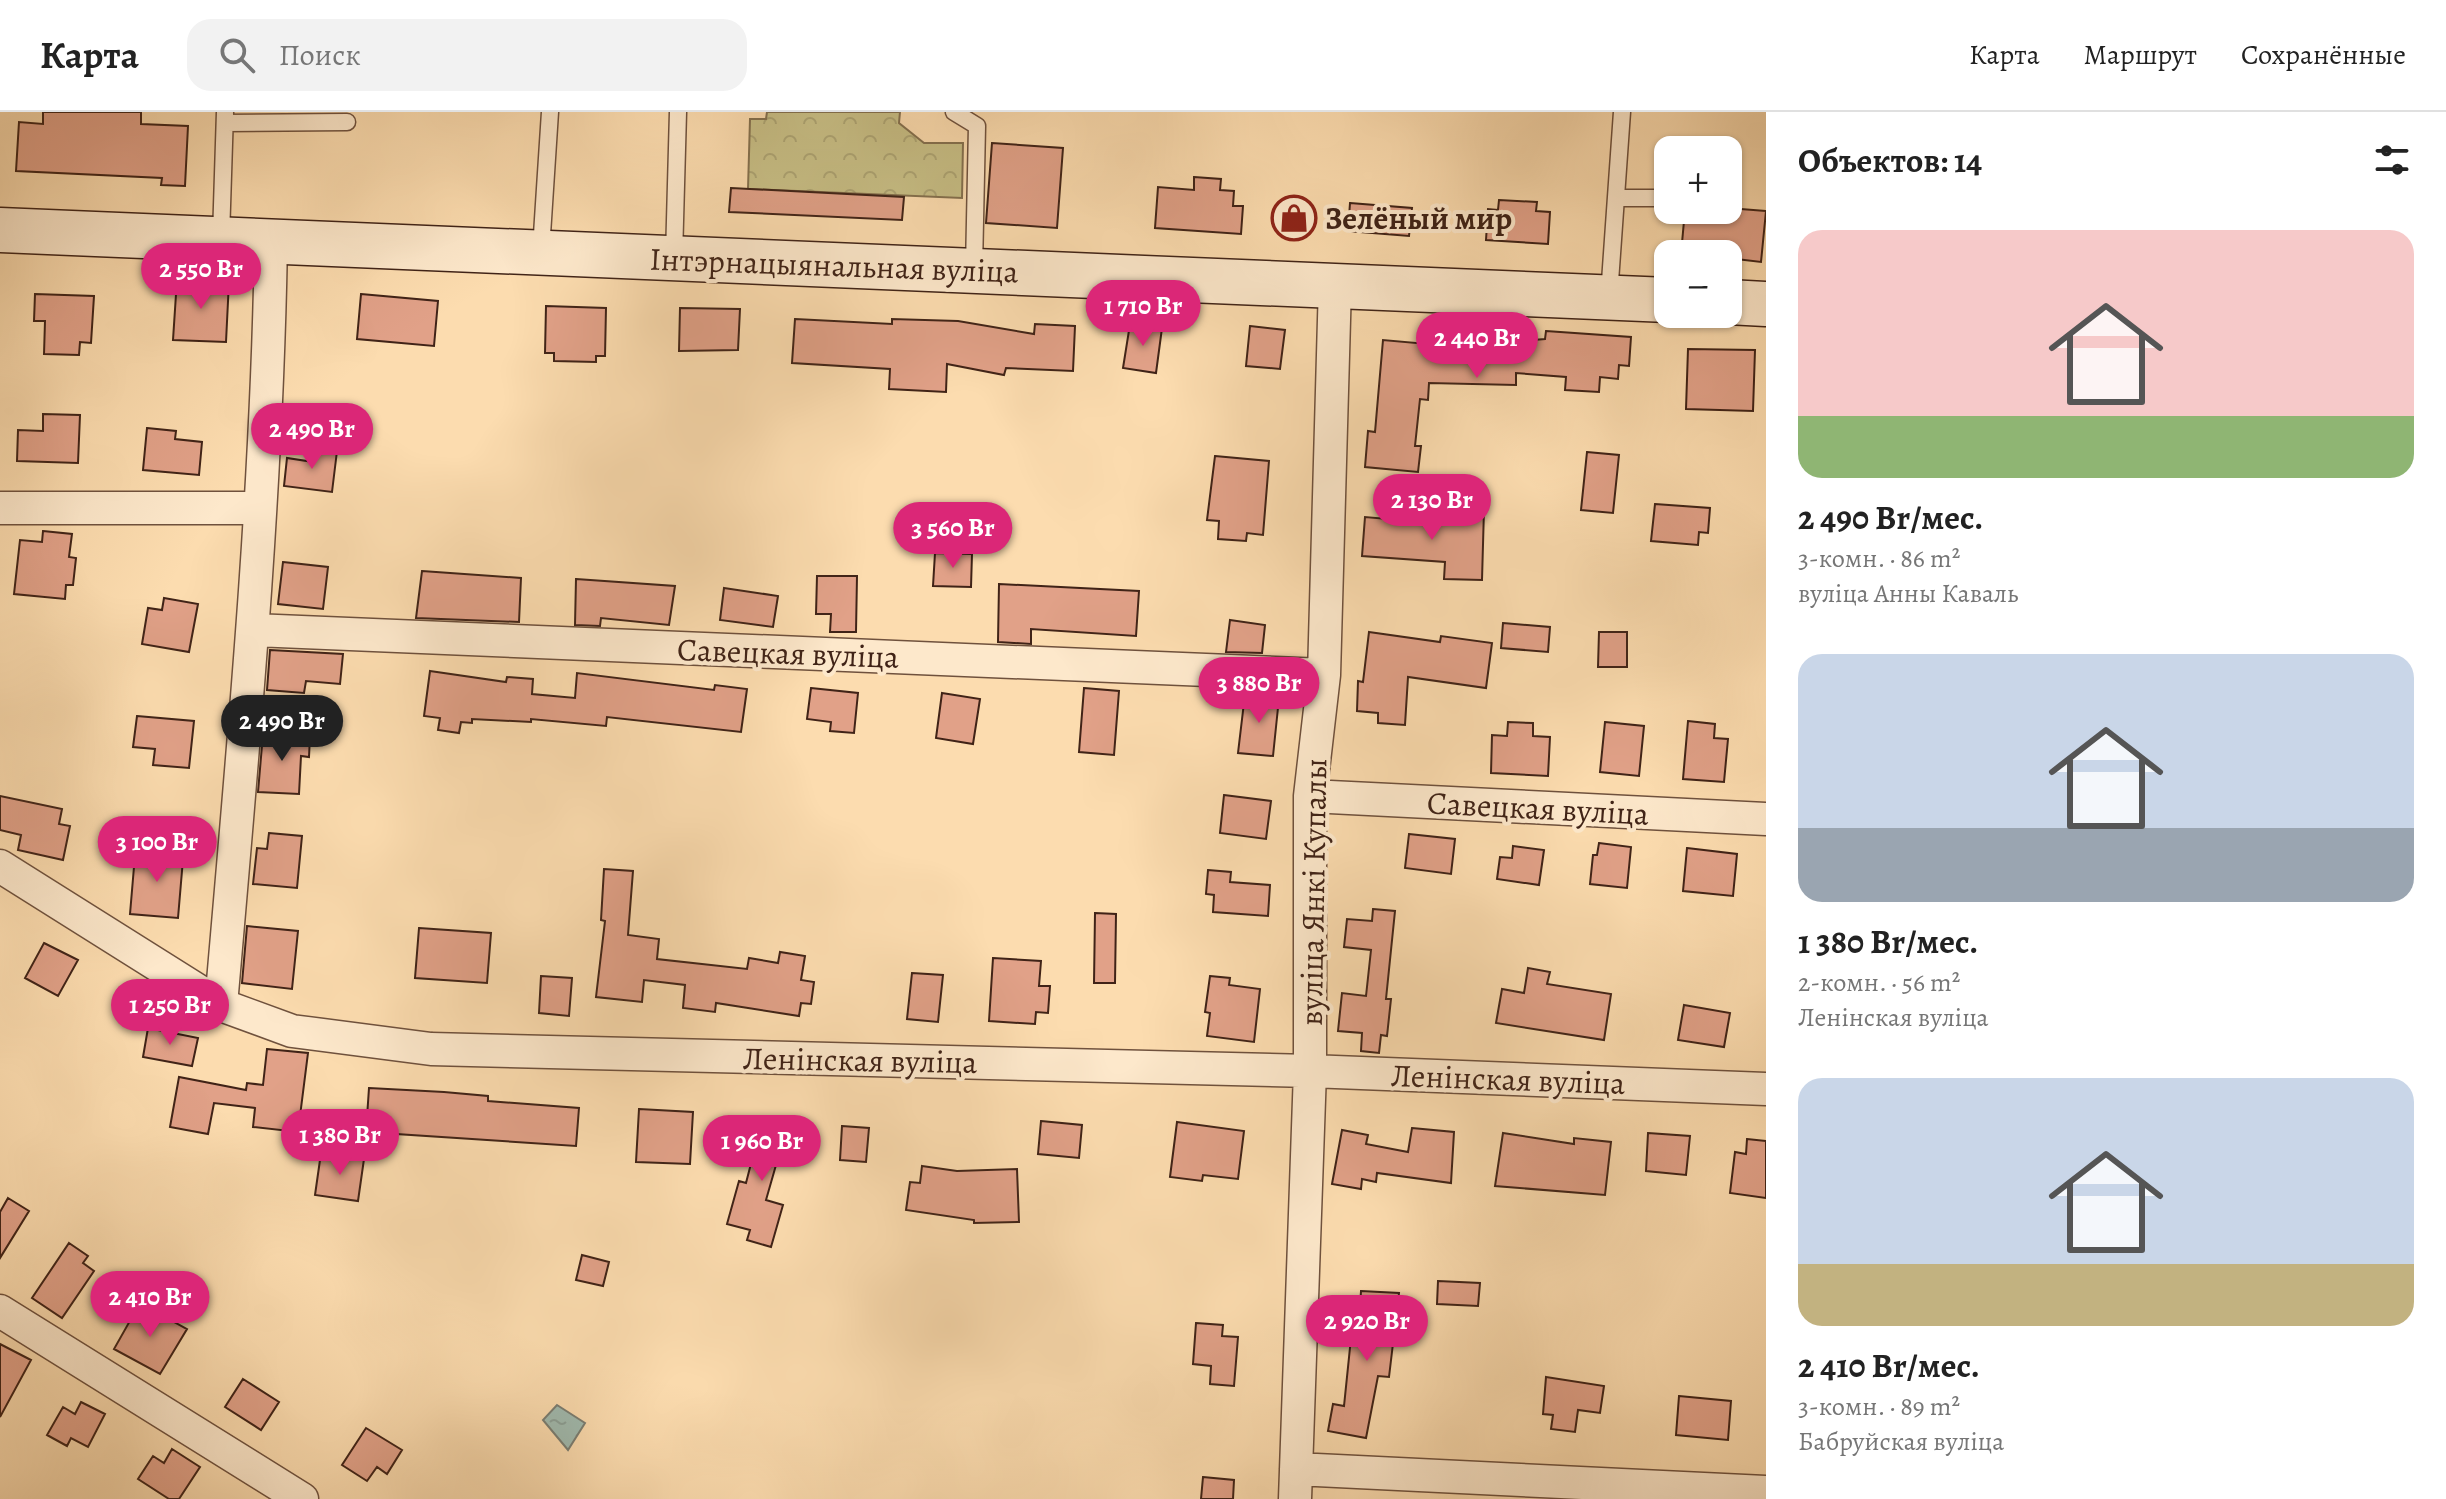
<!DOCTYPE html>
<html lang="ru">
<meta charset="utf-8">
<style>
:root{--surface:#fff;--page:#f2f2f2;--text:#222;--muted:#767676;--line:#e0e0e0;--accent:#db2777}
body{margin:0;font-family:Alegreya,serif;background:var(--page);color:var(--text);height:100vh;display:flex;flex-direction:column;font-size:30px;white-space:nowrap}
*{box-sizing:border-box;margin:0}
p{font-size:26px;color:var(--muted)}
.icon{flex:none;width:44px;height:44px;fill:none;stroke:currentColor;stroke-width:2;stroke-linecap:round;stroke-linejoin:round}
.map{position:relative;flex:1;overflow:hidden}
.drawer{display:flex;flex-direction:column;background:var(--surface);width:680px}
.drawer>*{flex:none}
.buttons{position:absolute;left:1654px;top:24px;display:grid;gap:16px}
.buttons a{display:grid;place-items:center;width:88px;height:88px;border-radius:16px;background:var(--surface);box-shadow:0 2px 6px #0004;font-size:40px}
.price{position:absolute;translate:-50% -68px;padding:0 18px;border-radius:28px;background:var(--accent);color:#fff;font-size:26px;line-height:52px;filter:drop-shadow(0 2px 4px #0008)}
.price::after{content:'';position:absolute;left:50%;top:48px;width:24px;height:18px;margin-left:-12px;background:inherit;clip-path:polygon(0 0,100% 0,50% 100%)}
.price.selected{background:#222;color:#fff}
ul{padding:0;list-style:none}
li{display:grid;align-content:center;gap:16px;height:424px;padding:0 32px}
li span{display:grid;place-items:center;height:248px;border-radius:24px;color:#555}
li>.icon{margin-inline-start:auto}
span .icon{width:144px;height:144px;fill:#fffc;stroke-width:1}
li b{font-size:34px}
h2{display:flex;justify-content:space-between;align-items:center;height:96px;padding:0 32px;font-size:34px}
header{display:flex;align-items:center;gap:48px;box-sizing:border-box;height:112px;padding:0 40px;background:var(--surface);border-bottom:2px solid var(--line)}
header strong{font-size:38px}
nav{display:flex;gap:44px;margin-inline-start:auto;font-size:28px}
.search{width:560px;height:72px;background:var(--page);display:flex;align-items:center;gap:20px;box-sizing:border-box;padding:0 28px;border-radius:24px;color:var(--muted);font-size:30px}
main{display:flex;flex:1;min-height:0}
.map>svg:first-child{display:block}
.park{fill:url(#park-crowns);stroke:#84704e;stroke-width:2}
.water{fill:url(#water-ripples);stroke:#7a7e73;stroke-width:2}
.building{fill:#e1a188;stroke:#402317;stroke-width:2}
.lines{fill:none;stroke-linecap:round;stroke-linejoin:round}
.lane-casing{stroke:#6f513d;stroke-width:19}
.street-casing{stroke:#6f513d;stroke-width:35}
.secondary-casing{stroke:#402317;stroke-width:47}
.lane{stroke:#fde8cb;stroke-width:16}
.street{stroke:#fde8cb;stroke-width:32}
.secondary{stroke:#fde8cb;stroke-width:44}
.labels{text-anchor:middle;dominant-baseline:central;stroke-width:8;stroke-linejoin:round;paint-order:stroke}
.poi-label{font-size:32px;font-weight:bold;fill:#402317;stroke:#fde8cb;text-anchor:start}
.street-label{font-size:32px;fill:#402317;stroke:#fde8cb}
</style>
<header>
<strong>Карта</strong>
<div class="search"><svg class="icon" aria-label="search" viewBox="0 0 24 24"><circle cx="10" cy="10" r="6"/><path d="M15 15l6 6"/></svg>Поиск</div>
<nav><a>Карта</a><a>Маршрут</a><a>Сохранённые</a></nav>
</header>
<main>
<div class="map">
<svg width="1766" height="1387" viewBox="0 0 1766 1387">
<defs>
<pattern id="park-crowns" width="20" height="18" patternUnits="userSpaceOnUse" patternTransform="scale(2)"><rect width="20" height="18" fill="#c7be85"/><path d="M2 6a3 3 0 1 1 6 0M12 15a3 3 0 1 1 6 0" fill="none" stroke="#aca372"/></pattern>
<pattern id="water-ripples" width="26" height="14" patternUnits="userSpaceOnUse" patternTransform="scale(2)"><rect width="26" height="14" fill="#a0bbb0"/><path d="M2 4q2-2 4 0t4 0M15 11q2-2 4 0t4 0" fill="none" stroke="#8ba097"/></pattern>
</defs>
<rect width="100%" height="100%" fill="#fcdcaf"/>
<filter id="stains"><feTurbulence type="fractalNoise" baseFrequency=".0025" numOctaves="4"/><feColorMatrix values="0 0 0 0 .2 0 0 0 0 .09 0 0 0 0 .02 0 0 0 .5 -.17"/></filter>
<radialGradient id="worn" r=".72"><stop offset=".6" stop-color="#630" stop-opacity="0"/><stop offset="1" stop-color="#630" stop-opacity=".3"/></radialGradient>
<path class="park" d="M 767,0 L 900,0 L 899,11 L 924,31 L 963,31 L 962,86 L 748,77 L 750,7 L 766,7 Z"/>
<path class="water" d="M 557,1293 L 585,1311 L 568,1338 L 543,1308 Z"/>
<path class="building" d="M 43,0 L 141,0 L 141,12 L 188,14 L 185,74 L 161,73 L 162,66 L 16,59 L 19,10 L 43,12 Z
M 992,31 L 1063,36 L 1057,116 L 986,111 Z
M 1194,65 L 1221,67 L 1220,78 L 1234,79 L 1233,94 L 1243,94 L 1241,122 L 1155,116 L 1158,75 L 1194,78 Z
M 731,76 L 904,85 L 902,108 L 729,100 Z
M 1499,88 L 1537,90 L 1536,99 L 1550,100 L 1548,132 L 1486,128 L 1488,97 L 1498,98 Z
M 1350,91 L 1412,96 L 1409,124 L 1348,119 Z
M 1728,96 L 1766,99 L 1761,150 L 1728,146 L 1728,142 L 1681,142 L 1685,98 Z
M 177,167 L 229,169 L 226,230 L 173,228 Z
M 35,182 L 94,184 L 91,231 L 80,230 L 79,243 L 44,242 L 45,209 L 34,209 Z
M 361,182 L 438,189 L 434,234 L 357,227 Z
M 546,194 L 606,196 L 605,244 L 596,244 L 596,250 L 554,249 L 554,241 L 545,241 Z
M 680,196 L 740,197 L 738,238 L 679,239 Z
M 795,207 L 892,212 L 892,207 L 958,209 L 1034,222 L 1035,212 L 1075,214 L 1073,259 L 1006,256 L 1004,263 L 947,252 L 946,280 L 889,277 L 890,257 L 792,251 Z
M 1130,212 L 1162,216 L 1156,261 L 1123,256 Z
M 1250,214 L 1285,218 L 1280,257 L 1246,254 Z
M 1546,219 L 1631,225 L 1629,254 L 1619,253 L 1618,267 L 1600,265 L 1599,280 L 1565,278 L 1566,265 L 1516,261 L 1516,273 L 1429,271 L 1428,288 L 1420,287 L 1415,334 L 1421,334 L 1418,360 L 1365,355 L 1368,319 L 1375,320 L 1383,228 L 1483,237 L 1483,226 L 1533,228 L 1545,227 Z
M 1688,237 L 1755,238 L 1753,299 L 1686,297 Z
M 43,302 L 80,303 L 78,351 L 17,349 L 18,318 L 43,319 Z
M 147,316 L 176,319 L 175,327 L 202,330 L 199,363 L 143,358 Z
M 308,336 L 337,339 L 332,380 L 284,374 L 287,346 L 307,349 Z
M 1587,340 L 1619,343 L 1613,401 L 1581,398 Z
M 1215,344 L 1269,349 L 1263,423 L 1247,421 L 1246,429 L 1218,427 L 1219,409 L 1207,408 Z
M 1655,392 L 1710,396 L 1708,421 L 1699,420 L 1698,433 L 1651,429 Z
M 1446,396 L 1484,397 L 1482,468 L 1444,467 L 1445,450 L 1362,444 L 1365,405 L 1446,412 Z
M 43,419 L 72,422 L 69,445 L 76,446 L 73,473 L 66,473 L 65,487 L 14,482 L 20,428 L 42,430 Z
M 935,441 L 972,442 L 971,475 L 933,474 Z
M 283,450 L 328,455 L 323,497 L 278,492 Z
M 422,459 L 521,466 L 519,510 L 416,506 Z
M 817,464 L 857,464 L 856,520 L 830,520 L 831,502 L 816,502 Z
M 576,467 L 675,474 L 669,513 L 601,506 L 600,514 L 575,513 Z
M 999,472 L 1139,479 L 1136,524 L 1031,517 L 1031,532 L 998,530 Z
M 724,476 L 778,484 L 773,515 L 720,508 Z
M 164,486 L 198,492 L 189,540 L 142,532 L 148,496 L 162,498 Z
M 1230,508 L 1265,513 L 1262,541 L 1226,540 Z
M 1503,511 L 1550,515 L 1548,540 L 1501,536 Z
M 1369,520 L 1440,530 L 1441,524 L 1492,531 L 1486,576 L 1408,565 L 1405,613 L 1378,611 L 1378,601 L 1357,599 L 1358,569 L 1363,570 Z
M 1599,520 L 1627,520 L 1627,555 L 1598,555 Z
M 270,538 L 343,542 L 340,572 L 306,569 L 304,581 L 267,578 Z
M 430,559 L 506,570 L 507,565 L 533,567 L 532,582 L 575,586 L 577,561 L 714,578 L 715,573 L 747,577 L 741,620 L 607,605 L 606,614 L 531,607 L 531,610 L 472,607 L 472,611 L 461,610 L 459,621 L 438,618 L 440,606 L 424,604 Z
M 811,576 L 858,581 L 854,621 L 830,619 L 831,610 L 807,607 Z
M 1084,576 L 1119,579 L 1114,643 L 1079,640 Z
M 942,581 L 980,587 L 973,632 L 936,626 Z
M 1245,582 L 1279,586 L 1273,644 L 1238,641 Z
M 137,604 L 194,609 L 189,656 L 153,653 L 155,637 L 133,635 Z
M 1688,609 L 1715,612 L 1714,626 L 1728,627 L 1724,670 L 1683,667 Z
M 1508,610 L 1533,611 L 1533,624 L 1550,625 L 1548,664 L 1491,661 L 1492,623 L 1507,624 Z
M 1605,610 L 1644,614 L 1639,664 L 1600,660 Z
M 263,622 L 310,624 L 309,645 L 301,644 L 299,682 L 258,680 Z
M 1224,683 L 1271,689 L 1266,727 L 1220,721 Z
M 0,684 L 62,697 L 59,712 L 70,714 L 63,748 L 18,738 L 21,723 L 0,718 Z
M 269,721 L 302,724 L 297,776 L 253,772 L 257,736 L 267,737 Z
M 1409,722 L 1455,727 L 1451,762 L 1405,756 Z
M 1599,731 L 1631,735 L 1627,776 L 1590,772 L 1593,743 L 1597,743 Z
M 152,734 L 177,736 L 176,746 L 183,747 L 178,806 L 130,802 L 135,743 L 150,744 Z
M 1513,734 L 1544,738 L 1539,773 L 1497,767 L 1500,745 L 1512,746 Z
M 1687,736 L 1737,742 L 1733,784 L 1683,779 Z
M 604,757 L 633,759 L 628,823 L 659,827 L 657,847 L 747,857 L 749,846 L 778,851 L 780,840 L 805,844 L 801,868 L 814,870 L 811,892 L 801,891 L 799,904 L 716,891 L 715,900 L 683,896 L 685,873 L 644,868 L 642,890 L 596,885 L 605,809 L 601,808 Z
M 1208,758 L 1231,760 L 1230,770 L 1270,773 L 1268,804 L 1213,800 L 1214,783 L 1206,782 Z
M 1373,797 L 1395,799 L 1386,887 L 1391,887 L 1387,924 L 1381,923 L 1379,941 L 1361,939 L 1362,921 L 1338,919 L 1342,881 L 1366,884 L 1371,838 L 1344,835 L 1347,807 L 1372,809 Z
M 1095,801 L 1116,802 L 1115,871 L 1094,871 Z
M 247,814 L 298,819 L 292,877 L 242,871 Z
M 419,816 L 491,821 L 487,871 L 415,866 Z
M 44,831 L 78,848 L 58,884 L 25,866 Z
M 993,846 L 1041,849 L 1039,874 L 1050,874 L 1048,901 L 1036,900 L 1035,912 L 989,909 Z
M 1528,856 L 1550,860 L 1547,872 L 1611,882 L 1604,928 L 1496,911 L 1502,877 L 1524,881 Z
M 912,861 L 943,863 L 938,910 L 907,907 Z
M 541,864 L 572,866 L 569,904 L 539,901 Z
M 1210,864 L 1230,866 L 1229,873 L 1260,877 L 1254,930 L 1207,924 L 1210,901 L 1205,900 Z
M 1684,893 L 1730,901 L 1724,935 L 1678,928 Z
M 148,916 L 198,926 L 192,954 L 143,945 Z
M 267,937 L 308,941 L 298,1020 L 253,1015 L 255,996 L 214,991 L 208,1022 L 170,1015 L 179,965 L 246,978 L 247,971 L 263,973 Z
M 369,976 L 444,980 L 488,984 L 488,989 L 579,996 L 576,1034 L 366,1020 Z
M 639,997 L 693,1000 L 690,1052 L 636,1050 Z
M 763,1005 L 797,1013 L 788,1049 L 778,1046 L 766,1088 L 783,1093 L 771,1135 L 747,1128 L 750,1118 L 727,1112 L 739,1069 L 746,1071 Z
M 1041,1009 L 1082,1013 L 1079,1046 L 1038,1042 Z
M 1177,1010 L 1244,1019 L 1238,1067 L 1203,1063 L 1202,1069 L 1170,1065 Z
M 842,1014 L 869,1016 L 866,1050 L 840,1048 Z
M 1412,1016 L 1454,1020 L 1451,1071 L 1377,1061 L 1376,1070 L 1362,1067 L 1361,1077 L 1332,1072 L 1342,1018 L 1368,1023 L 1366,1032 L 1408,1040 Z
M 1503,1021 L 1574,1032 L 1574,1026 L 1611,1030 L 1605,1083 L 1495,1074 Z
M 1648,1021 L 1690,1024 L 1686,1063 L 1646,1059 Z
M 1747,1027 L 1766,1029 L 1766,1086 L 1730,1081 L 1735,1040 L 1746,1042 Z
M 321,1041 L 364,1047 L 358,1089 L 315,1083 Z
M 922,1054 L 957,1059 L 1017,1057 L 1019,1110 L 974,1111 L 974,1108 L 906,1098 L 910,1070 L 920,1071 Z
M 8,1086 L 29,1099 L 0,1146 L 0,1100 Z
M 69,1131 L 88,1144 L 83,1151 L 94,1159 L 62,1206 L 32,1186 Z
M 582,1143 L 609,1150 L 603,1174 L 576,1168 Z
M 1438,1169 L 1480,1171 L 1478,1194 L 1437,1192 Z
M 1361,1179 L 1399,1181 L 1389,1265 L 1378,1264 L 1366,1326 L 1328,1319 L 1333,1292 L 1344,1294 L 1351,1226 L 1358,1227 Z
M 140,1191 L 187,1217 L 160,1262 L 114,1237 Z
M 1196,1211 L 1223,1213 L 1222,1224 L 1238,1225 L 1234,1274 L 1210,1272 L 1211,1254 L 1193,1252 Z
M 0,1232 L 31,1248 L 0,1305 Z
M 1546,1265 L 1604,1274 L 1600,1301 L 1578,1298 L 1575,1320 L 1551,1317 L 1553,1303 L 1543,1302 Z
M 243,1267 L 279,1290 L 261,1318 L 225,1295 Z
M 1679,1284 L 1731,1289 L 1728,1328 L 1676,1323 Z
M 81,1290 L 105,1302 L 88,1335 L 71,1326 L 67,1334 L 47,1323 L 63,1295 L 75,1302 Z
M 366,1316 L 402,1338 L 387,1362 L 377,1355 L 367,1369 L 342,1353 Z
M 172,1337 L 200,1355 L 179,1387 L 169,1387 L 138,1367 L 153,1344 L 164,1351 Z
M 1203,1365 L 1234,1368 L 1233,1387 L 1201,1387 Z"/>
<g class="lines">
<g class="lane-casing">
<path id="lane" d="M 954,0 L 977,14 L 974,156
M 225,11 L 347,10
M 1616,86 L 1668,86
M 221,125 L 225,0
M 541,138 L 550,0
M 674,145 L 678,0
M 1609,184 L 1622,0"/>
</g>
<g class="street-casing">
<path id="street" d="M 0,396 L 259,396
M 253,518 L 1324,563
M 1310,684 L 1766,707
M 0,754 L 221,893 L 292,919 L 431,937 L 1310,959 L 1766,977
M 221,893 C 243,638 267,383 271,128
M 0,1199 L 302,1387
M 1296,1357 L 1766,1380
M 1295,1387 L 1310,959 L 1310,684 L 1324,563 L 1335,172"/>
</g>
<g class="secondary-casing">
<path id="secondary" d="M 0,118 L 1668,188
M 1728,190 L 1766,192"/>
</g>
<use href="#lane" class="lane"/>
<use href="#street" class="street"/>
<use href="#secondary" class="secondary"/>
</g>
<defs>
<g id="shop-ring" transform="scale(2.3)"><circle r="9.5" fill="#fde8cb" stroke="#8f2418" stroke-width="1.5"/><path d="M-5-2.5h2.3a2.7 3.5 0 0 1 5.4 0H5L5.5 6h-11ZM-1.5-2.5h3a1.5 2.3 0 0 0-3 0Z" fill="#8f2418"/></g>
</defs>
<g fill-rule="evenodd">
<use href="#shop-ring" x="1294" y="106"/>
</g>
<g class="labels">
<g class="poi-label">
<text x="1325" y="106">Зелёный мир</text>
</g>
<g class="street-label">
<text transform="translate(834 153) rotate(2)">Інтэрнацыянальная вуліца</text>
<text transform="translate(788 541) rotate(2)">Савецкая вуліца</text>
<text transform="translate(1538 696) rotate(3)">Савецкая вуліца</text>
<text transform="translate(1313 780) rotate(-89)">вуліца Янкі Купалы</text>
<text transform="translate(860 948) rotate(1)">Ленінская вуліца</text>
<text transform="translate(1508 967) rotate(2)">Ленінская вуліца</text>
</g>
</g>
<rect width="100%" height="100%" filter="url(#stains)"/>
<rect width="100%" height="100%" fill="url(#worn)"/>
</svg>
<div class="buttons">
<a>+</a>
<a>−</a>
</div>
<b class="price" style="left:201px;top:199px">2 550 Br</b>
<b class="price" style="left:1143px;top:236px">1 710 Br</b>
<b class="price" style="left:1477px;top:268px">2 440 Br</b>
<b class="price" style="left:312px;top:359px">2 490 Br</b>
<b class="price" style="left:1432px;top:430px">2 130 Br</b>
<b class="price" style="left:953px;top:458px">3 560 Br</b>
<b class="price" style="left:1259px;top:613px">3 880 Br</b>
<b class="price selected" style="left:282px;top:651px">2 490 Br</b>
<b class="price" style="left:157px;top:772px">3 100 Br</b>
<b class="price" style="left:170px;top:935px">1 250 Br</b>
<b class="price" style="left:340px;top:1065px">1 380 Br</b>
<b class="price" style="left:762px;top:1071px">1 960 Br</b>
<b class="price" style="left:150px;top:1227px">2 410 Br</b>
<b class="price" style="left:1367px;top:1251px">2 920 Br</b>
</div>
<section class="drawer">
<h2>Объектов: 14<svg class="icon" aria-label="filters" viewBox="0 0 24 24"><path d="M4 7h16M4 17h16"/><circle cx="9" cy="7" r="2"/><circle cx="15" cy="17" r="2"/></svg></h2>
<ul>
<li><span style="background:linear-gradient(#f6c9c9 75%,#8fb573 0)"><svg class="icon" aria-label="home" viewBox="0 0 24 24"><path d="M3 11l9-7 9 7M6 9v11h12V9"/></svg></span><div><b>2 490 Br/мес.</b><p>3-комн. · 86 m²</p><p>вуліца Анны Каваль</p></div></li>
<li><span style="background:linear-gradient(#c9d6e8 70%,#9aa5b1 0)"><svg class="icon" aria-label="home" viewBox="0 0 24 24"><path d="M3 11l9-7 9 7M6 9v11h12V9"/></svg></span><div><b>1 380 Br/мес.</b><p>2-комн. · 56 m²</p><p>Ленінская вуліца</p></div></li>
<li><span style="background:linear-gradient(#c9d6e8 75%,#c2b280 0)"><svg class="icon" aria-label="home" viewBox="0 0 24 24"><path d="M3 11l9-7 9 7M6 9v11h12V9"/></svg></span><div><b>2 410 Br/мес.</b><p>3-комн. · 89 m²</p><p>Бабруйская вуліца</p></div></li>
</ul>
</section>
</main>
